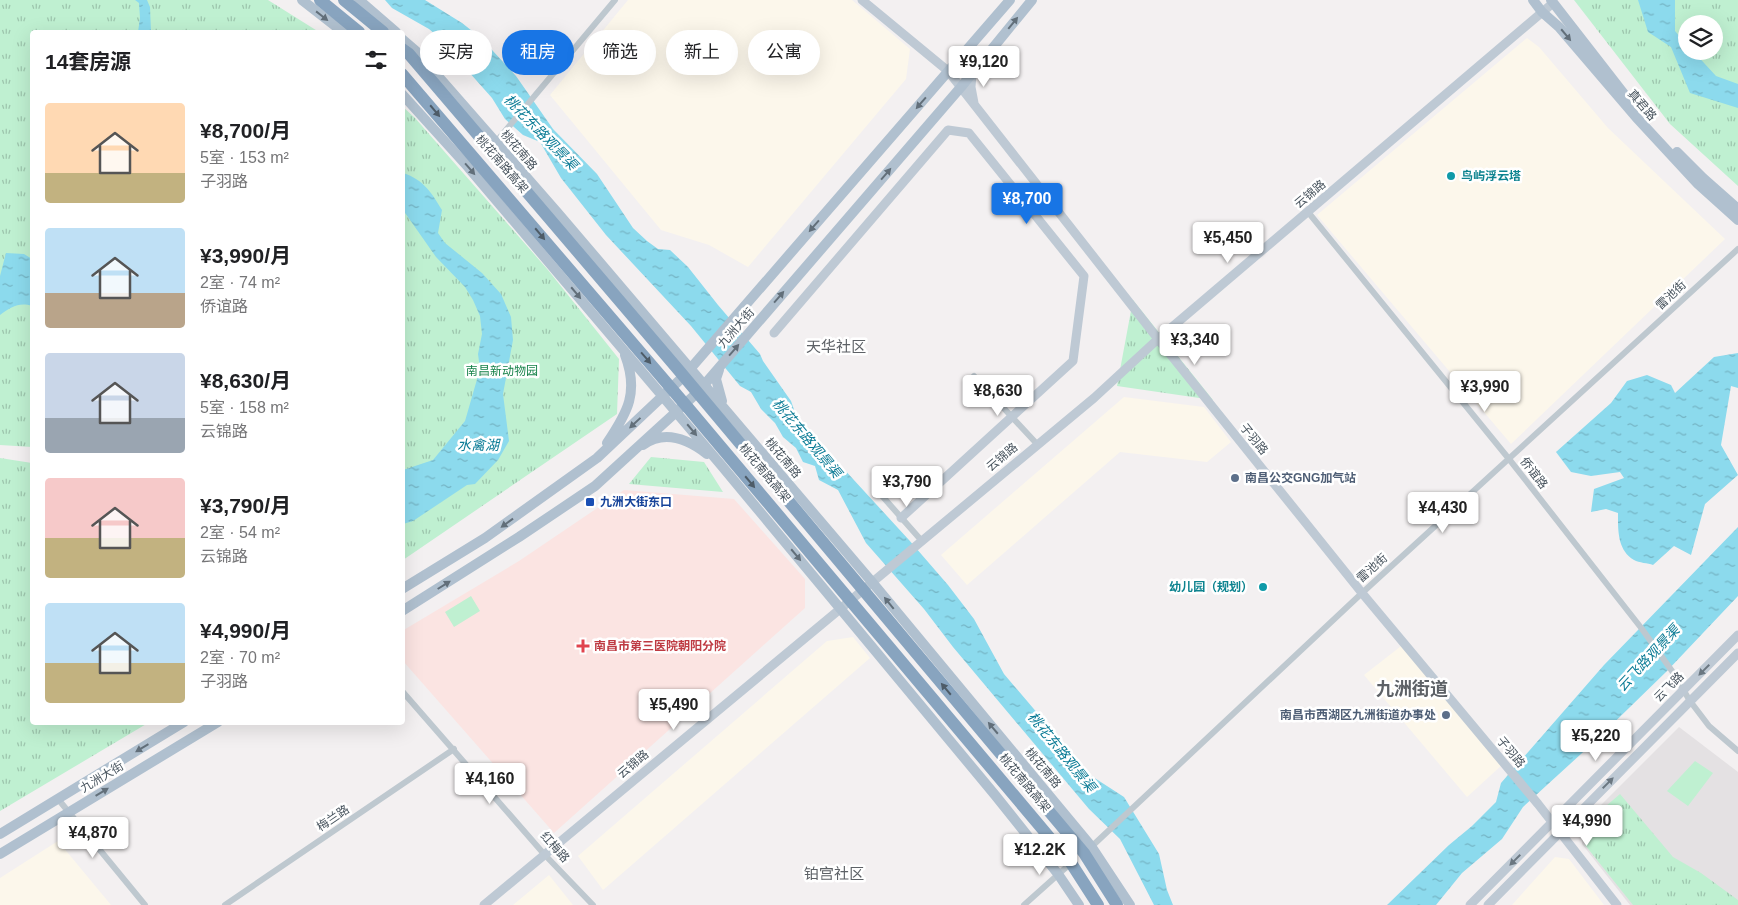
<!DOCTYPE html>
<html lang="zh">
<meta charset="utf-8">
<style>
:root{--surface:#fff;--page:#f2f2f2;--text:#202124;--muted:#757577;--accent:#1875e5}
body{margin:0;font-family:Arial,"Noto Sans SC",sans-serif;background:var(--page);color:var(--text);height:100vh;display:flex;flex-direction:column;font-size:19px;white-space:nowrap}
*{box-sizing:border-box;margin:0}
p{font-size:16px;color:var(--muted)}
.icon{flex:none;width:28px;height:28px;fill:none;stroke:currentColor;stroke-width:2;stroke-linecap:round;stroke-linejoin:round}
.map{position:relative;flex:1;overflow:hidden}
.panel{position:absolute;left:30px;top:30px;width:375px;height:695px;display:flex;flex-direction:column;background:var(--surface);border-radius:5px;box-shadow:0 5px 20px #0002}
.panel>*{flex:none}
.hud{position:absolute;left:420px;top:30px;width:475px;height:45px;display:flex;gap:10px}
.controls{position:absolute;left:1678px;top:15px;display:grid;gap:10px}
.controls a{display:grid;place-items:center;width:45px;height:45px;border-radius:50%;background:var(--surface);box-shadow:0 5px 20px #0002;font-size:25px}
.price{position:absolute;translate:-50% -42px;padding:0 11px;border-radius:5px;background:#fff;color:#222;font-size:16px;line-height:32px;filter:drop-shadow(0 1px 2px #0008)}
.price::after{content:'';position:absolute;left:50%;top:30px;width:15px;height:11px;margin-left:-8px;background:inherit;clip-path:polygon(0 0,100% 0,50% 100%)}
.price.active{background:var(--accent);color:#fff}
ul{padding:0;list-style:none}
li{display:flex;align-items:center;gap:15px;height:125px;padding:0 15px}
li span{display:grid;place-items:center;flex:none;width:140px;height:100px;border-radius:5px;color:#555}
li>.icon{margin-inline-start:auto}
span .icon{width:60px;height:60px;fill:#fffc;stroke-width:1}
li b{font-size:21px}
h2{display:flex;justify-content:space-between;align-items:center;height:60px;padding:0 15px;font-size:21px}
.chip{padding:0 18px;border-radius:22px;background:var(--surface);box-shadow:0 5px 20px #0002;font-size:18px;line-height:45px}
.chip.active{background:var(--accent);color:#fff}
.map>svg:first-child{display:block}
.commercial{fill:#fcf7eb}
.education{fill:#e4e1e3}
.medical{fill:#fbe4e2}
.green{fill:#bff0d1}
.park{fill:url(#park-tufts);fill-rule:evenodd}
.water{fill:url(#water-ripples)}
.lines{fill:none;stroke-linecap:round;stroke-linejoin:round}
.street{stroke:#bec8cf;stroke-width:6}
.secondary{stroke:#bec9d4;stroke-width:9}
.primary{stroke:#b0c0cf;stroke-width:10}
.highway{stroke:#88a4bf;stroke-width:12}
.oneway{fill:#626f7a}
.oneway2{fill:#4e5c68}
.oneway3{fill:#6b7781}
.culture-dot{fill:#0f9aa8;stroke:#fff;stroke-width:2}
.service-dot{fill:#5c6f8a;stroke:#fff;stroke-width:2}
.transit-dot{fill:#1a4fb4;stroke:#fff;stroke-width:2}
.health-dot{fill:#e0444e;stroke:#fff;stroke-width:2}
.labels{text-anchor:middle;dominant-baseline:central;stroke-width:5;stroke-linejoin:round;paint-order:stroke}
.street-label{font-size:12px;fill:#48545e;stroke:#fff}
.culture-label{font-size:12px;font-weight:bold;fill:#0d838f;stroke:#fff;text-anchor:start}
.park-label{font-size:12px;fill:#17824a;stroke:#fff}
.service-label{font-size:12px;font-weight:bold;fill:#4e5e75;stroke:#fff;text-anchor:start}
.transit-label{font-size:12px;font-weight:bold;fill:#164399;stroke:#fff;text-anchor:start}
.health-label{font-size:12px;font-weight:bold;fill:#be3a42;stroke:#fff;text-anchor:start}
.water-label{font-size:14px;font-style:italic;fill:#0c7c96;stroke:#fff}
.quarter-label{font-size:15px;fill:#5d6166;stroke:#fff}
.district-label{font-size:18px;font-weight:bold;fill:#5d6166;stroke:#fff}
</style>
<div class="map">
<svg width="1738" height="905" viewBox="0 0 1738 905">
<defs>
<pattern id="park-tufts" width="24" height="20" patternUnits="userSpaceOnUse" patternTransform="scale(1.25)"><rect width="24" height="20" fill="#bff0d1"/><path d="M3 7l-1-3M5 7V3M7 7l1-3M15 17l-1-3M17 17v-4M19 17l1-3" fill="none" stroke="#9dc5ad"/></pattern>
<pattern id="water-ripples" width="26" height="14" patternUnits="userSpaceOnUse" patternTransform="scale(1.25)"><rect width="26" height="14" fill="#8cdaed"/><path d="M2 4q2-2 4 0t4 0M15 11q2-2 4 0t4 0" fill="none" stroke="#74b3c3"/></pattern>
</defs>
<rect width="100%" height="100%" fill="#f3f0f1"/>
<path class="commercial" d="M 628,0 L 852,0 L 910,49 L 906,79 L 748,267 L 709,245 L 661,230 L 550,95 Z
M 1527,38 L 1539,47 L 1608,128 L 1725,239 L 1511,444 L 1317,215 Z
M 1124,397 L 1204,407 L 1231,442 L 1207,462 L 1120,452 L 967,585 L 941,555 Z
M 853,637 L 870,658 L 603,890 L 578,856 L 827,641 Z
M 1405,643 L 1502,765 L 1467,797 L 1364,675 Z
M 58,841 L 111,905 L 0,905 L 0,878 Z
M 1555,857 L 1569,859 L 1604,905 L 1512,905 Z
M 549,875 L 573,905 L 513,905 Z"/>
<path class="education" d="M 1679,727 L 1738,772 L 1738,905 L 1630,905 L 1582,844 L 1583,823 Z"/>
<path class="medical" d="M 624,490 L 734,499 L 805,579 L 805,608 L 554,833 L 403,661 L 402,631 L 519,561 Z"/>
<path class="green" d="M 471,596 L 480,611 L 454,627 L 445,612 Z
M 1695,761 L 1713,773 L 1688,806 L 1667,791 Z"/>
<path class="park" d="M 0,0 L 268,0 L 319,32 L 32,32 L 32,447 L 0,445 Z
M 1574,0 L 1738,0 L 1738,186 L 1670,124 ZM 1686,24 L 1714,24 L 1714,51 L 1686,51 Z
M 402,106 L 415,118 L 548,270 L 619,359 L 617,414 L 403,560 Z
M 1133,300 L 1213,400 L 1117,386 Z
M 651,457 L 704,462 L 723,492 L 629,484 Z
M 0,458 L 32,463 L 32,722 L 148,723 L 0,811 Z
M 1620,794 L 1673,857 L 1701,873 L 1738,900 L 1738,905 L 1633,905 L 1585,845 L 1585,824 Z"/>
<path class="water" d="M 135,0 L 147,0 L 150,7 L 151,32 L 138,32 L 140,18 L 139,3 Z
M 385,0 L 425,0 L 462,23 L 481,38 L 516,76 L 553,129 L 597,174 L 633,228 L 647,241 L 658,249 L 670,250 L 688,267 L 718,305 L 760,354 L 763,361 L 791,401 L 797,418 L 909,540 L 948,585 L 974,619 L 1004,674 L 1090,775 L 1124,797 L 1159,854 L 1167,890 L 1173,905 L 1154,905 L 1120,839 L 1089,809 L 953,647 L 924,609 L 866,543 L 838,490 L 819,480 L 815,466 L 803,462 L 796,448 L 783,437 L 775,423 L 761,409 L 751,392 L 740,386 L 691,326 L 606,235 L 561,178 L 540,142 L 523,135 L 505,119 L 492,98 L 468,71 L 450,47 L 429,29 L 392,8 Z
M 1638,0 L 1675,0 L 1675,31 L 1686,44 L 1686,51 L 1693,51 L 1716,76 L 1738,84 L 1738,108 L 1690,93 L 1671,47 L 1648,32 Z
M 403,173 C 424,180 431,192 442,210 L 438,233 L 445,243 L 482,273 L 501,294 L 511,317 L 513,340 L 503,394 L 509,441 L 498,460 L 475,484 L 467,485 L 413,521 L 403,524 L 403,470 L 433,460 L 465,421 L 480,369 L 478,354 L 482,334 L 480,316 L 473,300 L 465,287 L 436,257 L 403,210 Z
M 6,253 L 24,254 L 32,259 L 32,306 C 19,302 11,307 0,315 L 0,276 Z
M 1738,353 L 1738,388 L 1731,386 L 1721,445 L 1738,475 L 1705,504 L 1691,555 L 1674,546 L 1653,565 C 1648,563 1639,563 1634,560 C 1617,550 1618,529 1618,513 L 1606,509 L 1591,512 L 1594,489 L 1624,478 L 1620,472 L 1591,476 L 1571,472 L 1556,452 L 1611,403 L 1627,381 L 1647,375 L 1671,385 L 1675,393 L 1714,357 Z
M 1738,527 L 1738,596 L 1667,671 L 1593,743 L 1523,807 L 1502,839 L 1462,873 L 1436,905 L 1387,905 L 1449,845 L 1472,826 L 1496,802 L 1501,783 L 1604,665 Z"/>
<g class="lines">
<path class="street" d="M 496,142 L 615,0
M 1308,212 L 1509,459 L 1642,629 L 1672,671 L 1690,701 L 1709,726 L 1738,751
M 974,376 L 1037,444
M 876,489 L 921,540
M 402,691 L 544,854 L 593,905
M 58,799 L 145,905
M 1089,849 L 1362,593 L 1738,249
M 225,905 L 454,749
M 1024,905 L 1071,863"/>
<path class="secondary" d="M 862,0 L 948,71 L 1158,339 L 1362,593 L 1538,804 L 1617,905
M 972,74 L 971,87 L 974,103
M 774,333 L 948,130 L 969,133 L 1084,276 L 1073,361 L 901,518
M 484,905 L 1094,398 L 1158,339 L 1553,3
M 1470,905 L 1738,635
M 1488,905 L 1738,653"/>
<path class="primary" d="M 302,0 L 343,32
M 359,0 L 396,32
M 1533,0 L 1542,12 L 1559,27 L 1636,117 L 1698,184 L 1738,220
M 1551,0 L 1628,99
M 402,39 L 416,51 L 557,212 L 872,582 L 1091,846 L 1130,905
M 402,94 L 468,167 L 721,465 L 995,795 L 1058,874 L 1079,905
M 1677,152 L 1703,178 L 1738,209
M 719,370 L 716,379 L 722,401
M 607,443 C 628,412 639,392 625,355
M 643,445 C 665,429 689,440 707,454
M 402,589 L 485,538 L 597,458 L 684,376 L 1010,0
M 402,611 L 519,537 L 595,486 L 698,392 L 961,87 L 1032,0
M 0,834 L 184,722
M 0,854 L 218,722"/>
<path class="highway" d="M 320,0 L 359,32
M 344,0 L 383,32
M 402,49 L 409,54 L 676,367 L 1084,853 L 1117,905
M 402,74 L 689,409 L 1071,863 L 1098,905"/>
</g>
<defs><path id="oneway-solid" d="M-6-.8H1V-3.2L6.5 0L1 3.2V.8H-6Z" transform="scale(1.25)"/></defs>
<g class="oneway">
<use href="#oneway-solid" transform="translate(322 16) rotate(38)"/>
<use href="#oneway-solid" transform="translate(1013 23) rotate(-51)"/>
<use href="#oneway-solid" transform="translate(1566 35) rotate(50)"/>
<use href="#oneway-solid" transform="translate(921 103) rotate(131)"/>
<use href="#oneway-solid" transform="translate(470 169) rotate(49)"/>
<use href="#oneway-solid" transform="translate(886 174) rotate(-49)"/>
<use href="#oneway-solid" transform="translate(814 226) rotate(131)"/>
<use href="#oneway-solid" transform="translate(576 293) rotate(50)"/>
<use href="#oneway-solid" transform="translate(779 297) rotate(-49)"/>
<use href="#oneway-solid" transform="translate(734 350) rotate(-49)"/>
<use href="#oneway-solid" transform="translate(635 423) rotate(137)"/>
<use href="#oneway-solid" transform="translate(692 430) rotate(50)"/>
<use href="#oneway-solid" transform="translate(507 523) rotate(144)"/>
<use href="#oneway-solid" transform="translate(796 555) rotate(50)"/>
<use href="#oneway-solid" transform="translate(444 585) rotate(-32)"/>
<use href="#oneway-solid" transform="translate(889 603) rotate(-129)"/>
<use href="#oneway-solid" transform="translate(993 728) rotate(-130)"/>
<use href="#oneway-solid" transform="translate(142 748) rotate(149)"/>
<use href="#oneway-solid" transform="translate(102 792) rotate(-31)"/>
</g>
<g class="oneway2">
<use href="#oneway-solid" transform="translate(435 111) rotate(50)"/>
<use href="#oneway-solid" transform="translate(540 234) rotate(50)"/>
<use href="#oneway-solid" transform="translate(646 358) rotate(49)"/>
<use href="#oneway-solid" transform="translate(750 482) rotate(50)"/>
<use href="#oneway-solid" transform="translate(946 689) rotate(-130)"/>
</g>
<g class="oneway3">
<use href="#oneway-solid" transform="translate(1704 670) rotate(135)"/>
<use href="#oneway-solid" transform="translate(1608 783) rotate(-45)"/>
<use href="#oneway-solid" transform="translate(1515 860) rotate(135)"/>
</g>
<g class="culture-dot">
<circle cx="1451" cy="176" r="5"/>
<circle cx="1263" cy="587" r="5"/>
</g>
<g class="service-dot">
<circle cx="1235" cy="478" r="5"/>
<circle cx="1446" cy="715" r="5"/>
</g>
<rect class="transit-dot" x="585" y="497" width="10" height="10" rx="2.5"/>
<path class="health-dot" d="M580.5 638.5h5v5h5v5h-5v5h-5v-5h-5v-5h5z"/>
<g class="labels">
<g class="street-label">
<text transform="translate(1642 105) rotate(49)">真君路</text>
<text transform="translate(519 150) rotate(49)">桃花南路</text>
<text transform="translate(502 164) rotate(49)">桃花南路高架</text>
<text transform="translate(1310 194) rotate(-40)">云锦路</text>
<text transform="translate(1671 295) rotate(-43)">雷池街</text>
<text transform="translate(736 328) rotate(-49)">九洲大街</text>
<text transform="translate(1254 439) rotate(51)">子羽路</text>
<text transform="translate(1002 457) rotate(-40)">云锦路</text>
<text transform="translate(783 458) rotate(50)">桃花南路</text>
<text transform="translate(765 473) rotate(50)">桃花南路高架</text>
<text transform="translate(1534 473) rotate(52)">侨谊路</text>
<text transform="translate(1372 568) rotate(-42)">雷池街</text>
<text transform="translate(1669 687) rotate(-45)">云飞路</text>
<text transform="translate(1511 752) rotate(50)">子羽路</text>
<text transform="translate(633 764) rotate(-40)">云锦路</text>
<text transform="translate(1043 768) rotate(50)">桃花南路</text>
<text transform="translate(102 777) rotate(-31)">九洲大街</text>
<text transform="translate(1025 783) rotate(50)">桃花南路高架</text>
<text transform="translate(333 818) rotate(-34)">梅兰路</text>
<text transform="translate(555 847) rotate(48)">红梅路</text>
</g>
<g class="culture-label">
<text x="1461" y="176">鸟屿浮云塔</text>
<text x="1253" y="587" text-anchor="end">幼儿园（规划）</text>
</g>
<g class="park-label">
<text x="502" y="371">南昌新动物园</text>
</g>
<g class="service-label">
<text x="1245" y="478">南昌公交GNG加气站</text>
<text x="1436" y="715" text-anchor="end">南昌市西湖区九洲街道办事处</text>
</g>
<g class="transit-label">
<text x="600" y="502">九洲大街东口</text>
</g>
<g class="health-label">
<text x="594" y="646">南昌市第三医院朝阳分院</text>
</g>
<g class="water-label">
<text transform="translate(541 132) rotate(46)">桃花东路观景渠</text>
<text transform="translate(807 438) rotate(50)">桃花东路观景渠</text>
<text x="478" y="445">水禽湖</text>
<text transform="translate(1648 658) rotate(-47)">云飞路观景渠</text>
<text transform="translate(1062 752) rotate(51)">桃花东路观景渠</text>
</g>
<g class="quarter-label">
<text x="836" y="346">天华社区</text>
<text x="834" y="873">铂宫社区</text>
</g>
<g class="district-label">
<text x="1412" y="689">九洲街道</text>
</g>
</g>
</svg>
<div class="controls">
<a><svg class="icon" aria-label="layers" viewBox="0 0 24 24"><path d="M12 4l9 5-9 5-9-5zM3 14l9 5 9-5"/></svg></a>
</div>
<b class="price" style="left:984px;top:88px">¥9,120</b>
<b class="price active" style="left:1027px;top:225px">¥8,700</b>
<b class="price" style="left:1228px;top:264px">¥5,450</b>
<b class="price" style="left:1195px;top:366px">¥3,340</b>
<b class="price" style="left:1485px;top:413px">¥3,990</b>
<b class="price" style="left:998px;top:417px">¥8,630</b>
<b class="price" style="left:907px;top:508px">¥3,790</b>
<b class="price" style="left:1443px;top:534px">¥4,430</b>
<b class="price" style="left:674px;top:731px">¥5,490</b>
<b class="price" style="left:1596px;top:762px">¥5,220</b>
<b class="price" style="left:490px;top:805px">¥4,160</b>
<b class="price" style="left:1587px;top:847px">¥4,990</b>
<b class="price" style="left:93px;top:859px">¥4,870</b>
<b class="price" style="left:1040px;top:876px">¥12.2K</b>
<div class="hud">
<a class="chip">买房</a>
<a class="chip active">租房</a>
<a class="chip">筛选</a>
<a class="chip">新上</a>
<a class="chip">公寓</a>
</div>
<section class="panel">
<h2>14套房源<svg class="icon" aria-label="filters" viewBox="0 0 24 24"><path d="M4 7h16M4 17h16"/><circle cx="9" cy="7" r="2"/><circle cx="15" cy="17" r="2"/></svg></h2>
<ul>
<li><span style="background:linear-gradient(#ffd9b3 70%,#c2b280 0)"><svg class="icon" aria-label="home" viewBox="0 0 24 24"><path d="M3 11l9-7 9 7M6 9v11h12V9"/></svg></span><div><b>¥8,700/月</b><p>5室 · 153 m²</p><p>子羽路</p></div></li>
<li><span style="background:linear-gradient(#bfe0f5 65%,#b9a48a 0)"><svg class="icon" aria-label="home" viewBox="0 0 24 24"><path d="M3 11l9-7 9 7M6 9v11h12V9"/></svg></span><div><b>¥3,990/月</b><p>2室 · 74 m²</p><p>侨谊路</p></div></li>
<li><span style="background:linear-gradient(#c9d6e8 65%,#9aa5b1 0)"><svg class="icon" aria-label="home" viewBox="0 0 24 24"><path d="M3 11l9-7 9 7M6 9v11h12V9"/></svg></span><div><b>¥8,630/月</b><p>5室 · 158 m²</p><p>云锦路</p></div></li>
<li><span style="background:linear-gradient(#f6c9c9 60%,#c2b280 0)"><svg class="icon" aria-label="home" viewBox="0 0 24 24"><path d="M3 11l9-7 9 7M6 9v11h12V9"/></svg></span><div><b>¥3,790/月</b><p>2室 · 54 m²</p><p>云锦路</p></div></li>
<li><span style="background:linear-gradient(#bfe0f5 60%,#c2b280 0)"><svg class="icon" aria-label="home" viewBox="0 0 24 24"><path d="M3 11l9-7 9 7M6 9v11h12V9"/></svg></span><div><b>¥4,990/月</b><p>2室 · 70 m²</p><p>子羽路</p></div></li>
</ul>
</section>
</div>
